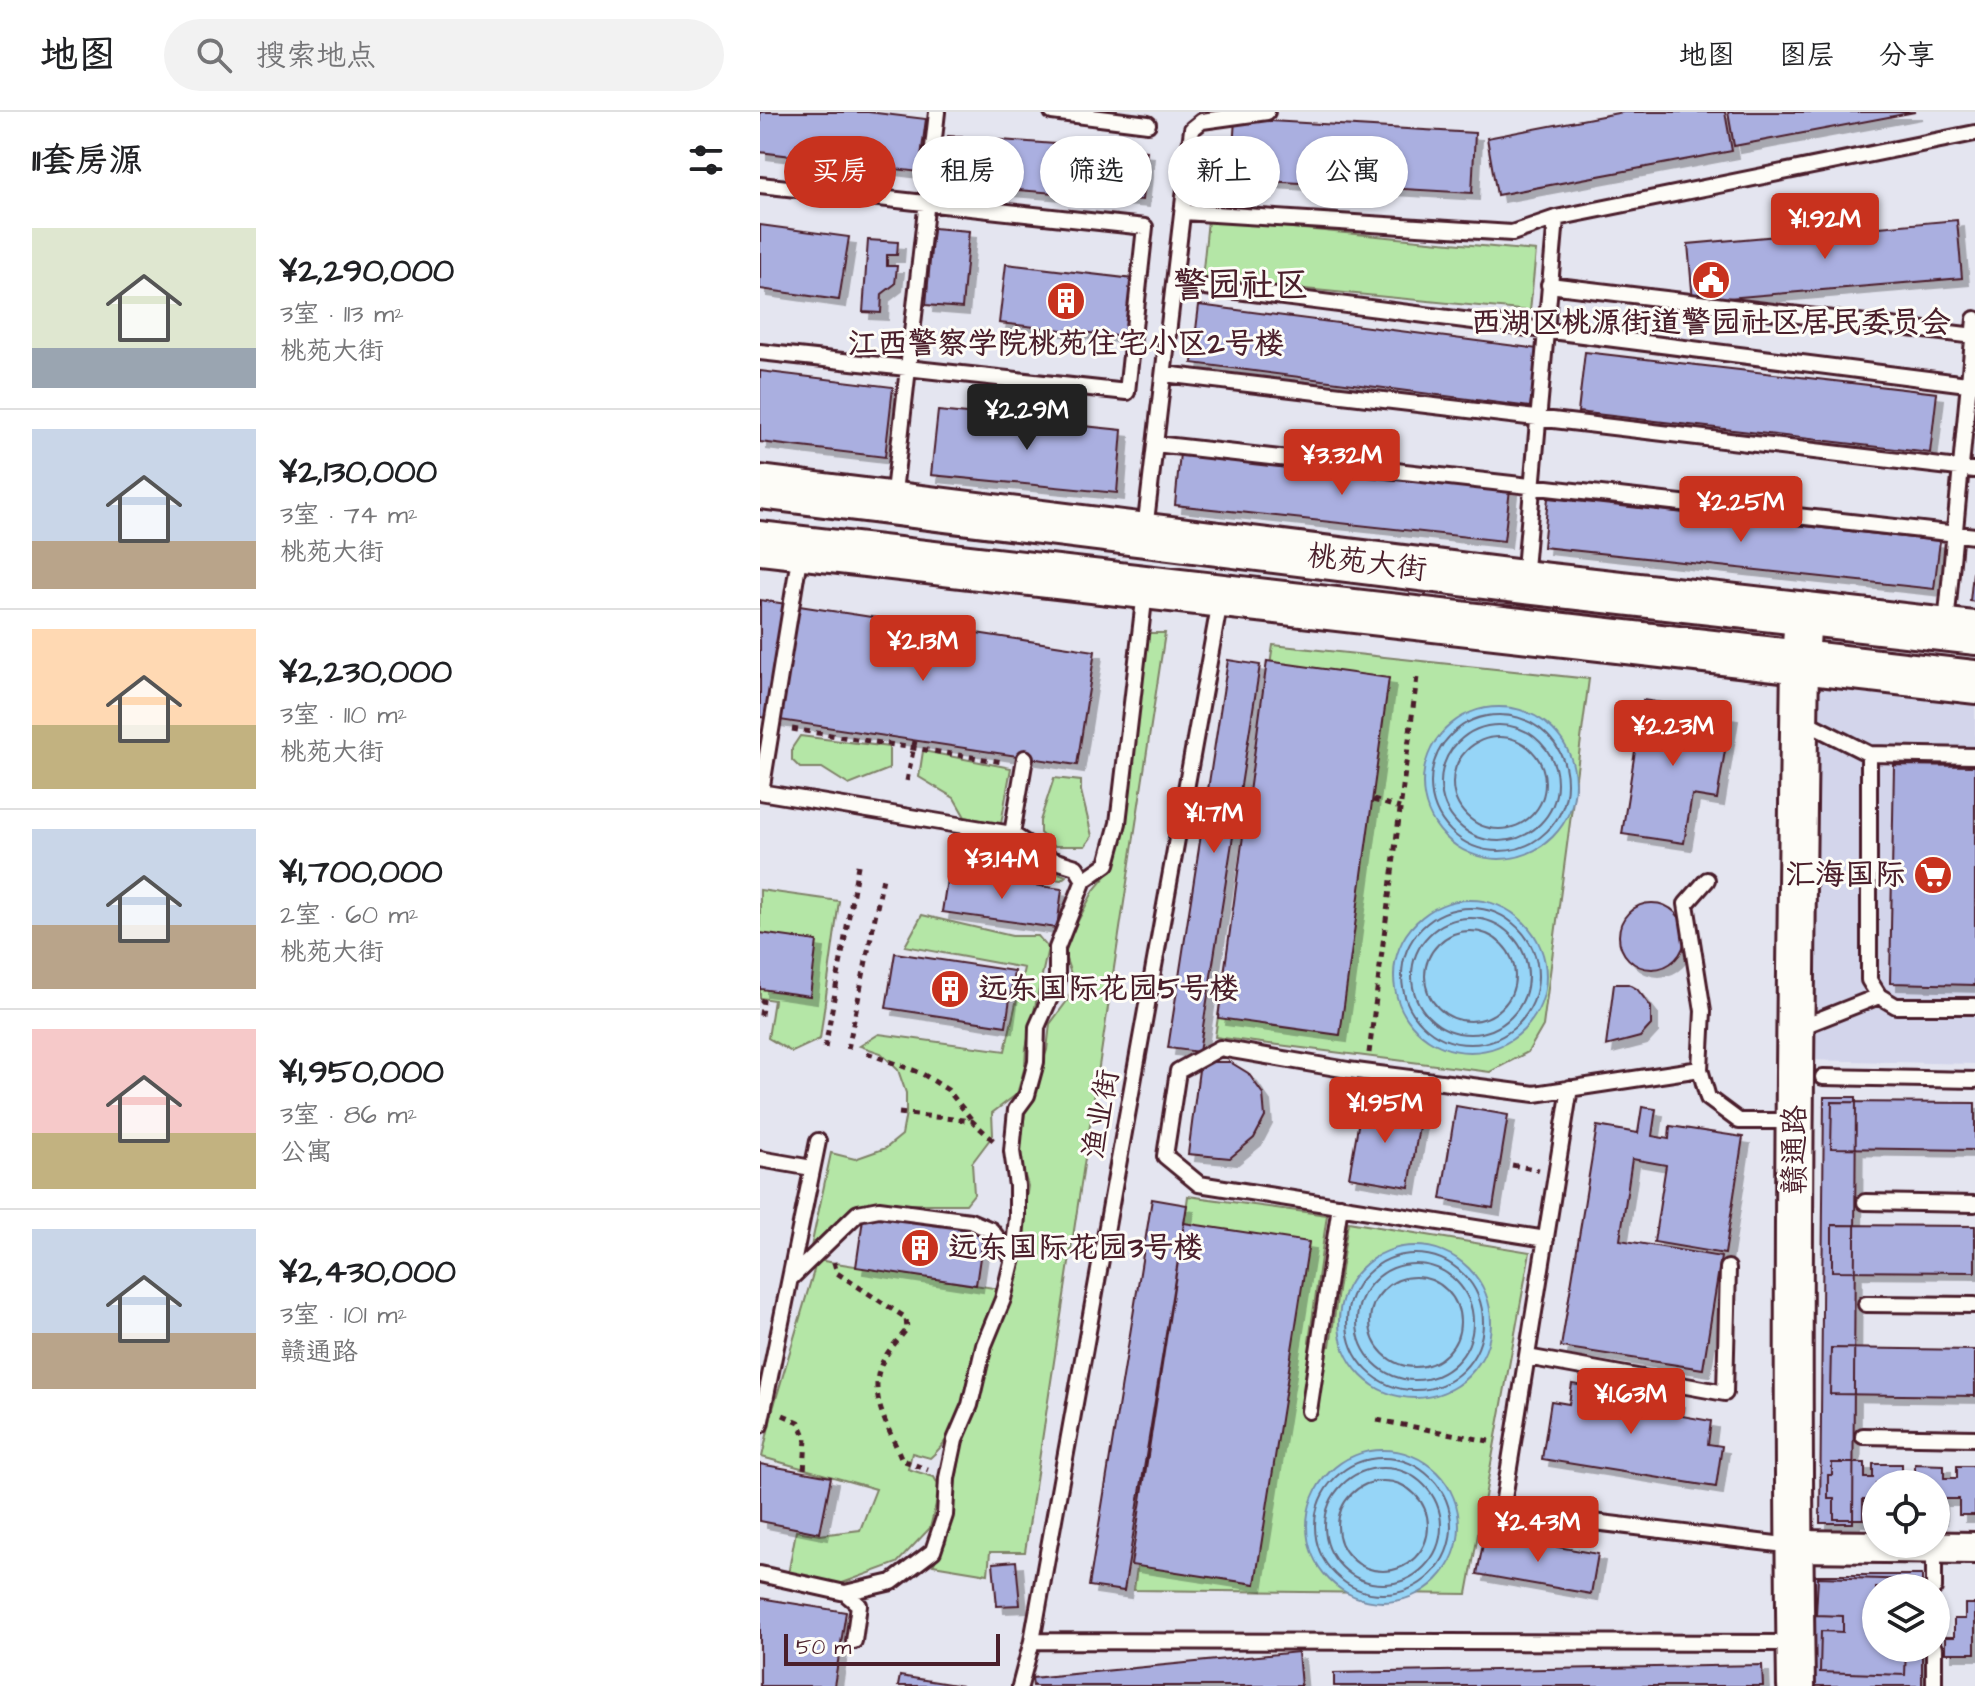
<!DOCTYPE html>
<html lang="zh">
<meta charset="utf-8">
<style>
:root{--surface:#fff;--page:#f2f2f2;--text:#202124;--muted:#757577;--line:#e0e0e0;--accent:#c8321e}
body{margin:0;font-family:"Architects Daughter","LXGW WenKai TC",sans-serif;background:var(--page);color:var(--text);height:100vh;display:flex;flex-direction:column;font-size:30px;white-space:nowrap}
*{box-sizing:border-box;margin:0}
p{font-size:26px;color:var(--muted)}
.icon{flex:none;width:44px;height:44px;fill:none;stroke:currentColor;stroke-width:2;stroke-linecap:round;stroke-linejoin:round}
.map{position:relative;flex:1;overflow:hidden}
.drawer{display:flex;flex-direction:column;background:var(--surface);width:760px}
.drawer>*{flex:none}
.top-card{position:absolute;left:24px;top:24px;width:760px;height:72px;display:flex;gap:16px}
.fabs{position:absolute;left:1102px;top:1358px;display:grid;gap:16px}
.fabs a{display:grid;place-items:center;width:88px;height:88px;border-radius:50%;background:var(--surface);box-shadow:0 2px 6px #0004;font-size:40px}
.scale{position:absolute;left:24px;bottom:20px;width:216px;box-sizing:border-box;padding-left:8px;border:4px solid #4a1f2b;border-top:0;font-size:22px;line-height:28px;white-space:nowrap;color:#4a1f2b;-webkit-text-stroke:6px #fdfcf7;paint-order:stroke}
.price{position:absolute;translate:-50% -68px;padding:0 18px;border-radius:8px;background:var(--accent);color:#fff;font-size:26px;line-height:52px;filter:drop-shadow(0 2px 4px #0008)}
.price::after{content:'';position:absolute;left:50%;top:48px;width:24px;height:18px;margin-left:-12px;background:inherit;clip-path:polygon(0 0,100% 0,50% 100%)}
.price.current{background:#222;color:#fff}
ul{padding:0;list-style:none}
li{display:flex;align-items:center;gap:24px;height:200px;padding:0 32px}
li+li{border-top:2px solid var(--line)}
li span{display:grid;place-items:center;flex:none;width:224px;height:160px;border-radius:0px;color:#555}
li>.icon{margin-inline-start:auto}
span .icon{width:96px;height:96px;fill:#fffc;stroke-width:1}
li b{font-size:34px}
h2{display:flex;justify-content:space-between;align-items:center;height:96px;padding:0 32px;font-size:34px}
.tag{padding:0 28px;border-radius:36px;background:var(--surface);box-shadow:0 2px 6px #0004;font-size:28px;line-height:72px}
.tag.current{background:var(--accent);color:#fff}
header{display:flex;align-items:center;gap:48px;box-sizing:border-box;height:112px;padding:0 40px;background:var(--surface);border-bottom:2px solid var(--line)}
header strong{font-size:38px}
nav{display:flex;gap:44px;margin-inline-start:auto;font-size:28px}
.search{width:560px;height:72px;background:var(--page);display:flex;align-items:center;gap:20px;box-sizing:border-box;padding:0 28px;border-radius:44px;color:var(--muted);font-size:30px}
main{display:flex;flex:1;min-height:0}
.map>svg:first-child{display:block}
.built{fill:#d3d5eb}
.green{fill:#b4e6a6;stroke:#7f8268;stroke-width:2}
.water{fill:#96d5f7;stroke:#788ca5;stroke-width:2}
.lines{fill:none;stroke-linecap:round;stroke-linejoin:round}
.shore{stroke:#68687d;stroke-width:2}
.building{fill:#aaafe0;stroke:#4a1f2b;stroke-width:2;filter:url(#shadow)}
.service-casing{stroke:#4a1f2b;stroke-width:20}
.minor-casing{stroke:#4a1f2b;stroke-width:36}
.tertiary-casing{stroke:#4a1f2b;stroke-width:42}
.secondary-casing{stroke:#4a1f2b;stroke-width:48}
.path{stroke:#4a1f2b;stroke-width:5;stroke-dasharray:6 6;stroke-linecap:butt}
.service{stroke:#fdfcf7;stroke-width:14}
.minor{stroke:#fdfcf7;stroke-width:30}
.tertiary{stroke:#fdfcf7;stroke-width:36}
.secondary{stroke:#fdfcf7;stroke-width:42}
.labels{text-anchor:middle;dominant-baseline:central;stroke-width:6;stroke-linejoin:round;paint-order:stroke}
.poi-label{font-size:30px;font-weight:bold;fill:#4a1f2b;stroke:#fdfcf7}
.street-label{font-size:30px;fill:#4a1f2b;stroke:#fdfcf7}
.quarter-label{font-size:34px;font-weight:bold;fill:#4a1f2b;stroke:#fdfcf7}
</style>
<header>
<strong>地图</strong>
<div class="search"><svg class="icon" aria-label="search" viewBox="0 0 24 24"><circle cx="10" cy="10" r="6"/><path d="M15 15l6 6"/></svg>搜索地点</div>
<nav><a>地图</a><a>图层</a><a>分享</a></nav>
</header>
<main>
<section class="drawer">
<h2>11套房源<svg class="icon" aria-label="filters" viewBox="0 0 24 24"><path d="M4 7h16M4 17h16"/><circle cx="9" cy="7" r="2"/><circle cx="15" cy="17" r="2"/></svg></h2>
<ul>
<li><span style="background:linear-gradient(#dfe7d0 75%,#9aa5b1 0)"><svg class="icon" aria-label="home" viewBox="0 0 24 24"><path d="M3 11l9-7 9 7M6 9v11h12V9"/></svg></span><div><b>¥2,290,000</b><p>3室 · 113 m²</p><p>桃苑大街</p></div></li>
<li><span style="background:linear-gradient(#c9d6e8 70%,#b9a48a 0)"><svg class="icon" aria-label="home" viewBox="0 0 24 24"><path d="M3 11l9-7 9 7M6 9v11h12V9"/></svg></span><div><b>¥2,130,000</b><p>3室 · 74 m²</p><p>桃苑大街</p></div></li>
<li><span style="background:linear-gradient(#ffd9b3 60%,#c2b280 0)"><svg class="icon" aria-label="home" viewBox="0 0 24 24"><path d="M3 11l9-7 9 7M6 9v11h12V9"/></svg></span><div><b>¥2,230,000</b><p>3室 · 110 m²</p><p>桃苑大街</p></div></li>
<li><span style="background:linear-gradient(#c9d6e8 60%,#b9a48a 0)"><svg class="icon" aria-label="home" viewBox="0 0 24 24"><path d="M3 11l9-7 9 7M6 9v11h12V9"/></svg></span><div><b>¥1,700,000</b><p>2室 · 60 m²</p><p>桃苑大街</p></div></li>
<li><span style="background:linear-gradient(#f6c9c9 65%,#c2b280 0)"><svg class="icon" aria-label="home" viewBox="0 0 24 24"><path d="M3 11l9-7 9 7M6 9v11h12V9"/></svg></span><div><b>¥1,950,000</b><p>3室 · 86 m²</p><p>公寓</p></div></li>
<li><span style="background:linear-gradient(#c9d6e8 65%,#b9a48a 0)"><svg class="icon" aria-label="home" viewBox="0 0 24 24"><path d="M3 11l9-7 9 7M6 9v11h12V9"/></svg></span><div><b>¥2,430,000</b><p>3室 · 101 m²</p><p>赣通路</p></div></li>
</ul>
</section>
<div class="map">
<svg width="1215" height="1574" viewBox="0 0 1215 1574">
<defs>
<filter id="shadow"><feDropShadow dx="7" dy="7" stdDeviation="0" flood-color="#0004"/></filter>
</defs>
<rect width="100%" height="100%" fill="#e4e5f0"/>
<filter id="ink" filterUnits="userSpaceOnUse"><feTurbulence type="fractalNoise" baseFrequency=".0125" numOctaves="2"/><feDisplacementMap in="SourceGraphic" scale="16" xChannelSelector="R" yChannelSelector="G"/><feConvolveMatrix kernelMatrix="1 2 1 2 8 2 1 2 1" color-interpolation-filters="sRGB"/></filter>
<g filter="url(#ink)">
<path class="built" d="M 1050,573 L 1215,592 L 1215,952 L 1048,948 Z"/>
<path class="green" d="M 448,108 L 776,139 L 770,199 L 442,167 Z
M 388,521 L 405,521 L 265,1440 L 230,1440 L 228,1462 L 173,1453 L 186,1430 L 202,1332 L 219,1294 L 231,1235 L 254,1169 L 268,1074 L 259,1044 L 265,1001 L 287,938 L 290,912 L 307,889 L 312,877 L 311,862 L 305,844 L 307,830 L 334,778 L 351,758 L 366,715 Z
M 513,533 L 829,567 L 783,914 L 768,940 L 730,960 L 455,925 Z
M 40,624 L 129,635 L 129,657 L 89,673 L 62,656 L 40,656 L 32,648 L 32,636 Z
M 163,639 L 251,656 L 241,712 L 205,705 L 194,686 L 159,665 Z
M 294,666 L 321,669 L 321,679 L 332,724 L 325,734 L 293,734 L 280,721 L 280,709 Z
M 209,726 L 306,764 L 301,768 L 204,756 Z
M 0,778 L 79,789 L 60,927 L 32,940 L 8,926 L 14,888 L 0,886 Z
M 162,803 L 252,824 L 278,824 L 288,836 L 266,936 L 265,954 L 257,982 L 232,1001 L 233,1023 L 212,1051 L 214,1082 L 206,1092 L 109,1092 C 85,1100 67,1117 51,1135 L 71,1041 L 95,1047 L 126,1036 L 142,1023 L 146,1001 L 146,981 L 138,958 L 121,941 L 100,934 L 119,922 L 245,939 L 264,856 L 145,834 Z
M 428,1084 L 567,1103 L 549,1230 L 570,1234 L 588,1110 L 770,1140 L 707,1482 L 374,1478 Z
M 57,1148 L 240,1177 C 225,1226 209,1313 170,1346 L 152,1341 L 148,1357 L 174,1365 L 180,1376 L 170,1416 L 137,1451 L 77,1473 L 28,1463 L 36,1419 L 60,1423 L 100,1418 L 116,1377 L 2,1345 L 13,1297 Z"/>
<path class="water" d="M663 671a76 76 0 1 1 152 0a76 76 0 1 1-152 0Z
M634 864a76 76 0 1 1 152 0a76 76 0 1 1-152 0Z
M579 1210a76 76 0 1 1 152 0a76 76 0 1 1-152 0Z
M547 1414a76 76 0 1 1 152 0a76 76 0 1 1-152 0Z"/>
<g class="lines">
<path class="shore" d="M671 671a68 68 0 1 1 136 0a68 68 0 1 1-136 0Z
M681 671a58 58 0 1 1 116 0a58 58 0 1 1-116 0Z
M693 671a46 46 0 1 1 92 0a46 46 0 1 1-92 0Z
M642 864a68 68 0 1 1 136 0a68 68 0 1 1-136 0Z
M652 864a58 58 0 1 1 116 0a58 58 0 1 1-116 0Z
M665 864a45 45 0 1 1 90 0a45 45 0 1 1-90 0Z
M587 1210a68 68 0 1 1 136 0a68 68 0 1 1-136 0Z
M597 1210a58 58 0 1 1 116 0a58 58 0 1 1-116 0Z
M610 1210a45 45 0 1 1 90 0a45 45 0 1 1-90 0Z
M555 1414a68 68 0 1 1 136 0a68 68 0 1 1-136 0Z
M565 1414a58 58 0 1 1 116 0a58 58 0 1 1-116 0Z
M578 1414a45 45 0 1 1 90 0a45 45 0 1 1-90 0Z"/>
</g>
<path class="building" d="M 0,0 L 108,0 L 166,7 L 159,60 L 0,40 Z
M 863,0 L 965,0 L 972,39 L 737,83 L 727,26 Z
M 968,0 L 1155,0 L 974,34 Z
M 475,7 L 715,21 L 712,81 L 471,67 Z
M 188,24 L 387,39 L 382,88 L 184,72 Z
M 1197,108 L 1202,166 L 933,189 L 928,132 Z
M 0,113 L 89,125 L 79,188 L 0,177 Z
M 173,116 L 209,119 L 202,196 L 166,193 Z
M 108,128 L 138,130 L 137,143 L 127,143 L 127,154 L 137,154 L 135,172 L 122,182 L 121,201 L 103,200 Z
M 246,152 L 373,167 L 366,225 L 239,211 Z
M 439,193 L 778,237 L 770,295 L 432,251 Z
M 825,240 L 1177,281 L 1170,341 L 818,300 Z
M 0,259 L 133,275 L 125,345 L 0,330 Z
M 178,299 L 362,318 L 357,381 L 171,363 Z
M 420,341 L 750,377 L 744,429 L 415,393 Z
M 788,386 L 1180,429 L 1174,477 L 783,435 Z
M 1215,442 L 1215,490 L 1210,489 Z
M 0,488 L 335,539 L 317,653 L 0,605 Z
M 468,548 L 500,553 L 439,940 L 408,936 Z
M 507,549 L 629,566 L 580,923 L 458,906 Z
M 883,588 L 971,602 L 957,687 L 932,683 L 924,731 L 862,722 Z
M 1134,653 L 1215,654 L 1215,873 L 1130,871 Z
M 188,761 L 302,777 L 297,816 L 182,800 Z
M859 824a33 33 0 1 1 66 0a33 33 0 1 1-66 0Z
M 0,821 L 57,829 L 50,884 L 0,877 Z
M 135,841 L 254,859 L 246,914 L 126,896 Z
M 854,872 L 868,872 L 877,877 L 891,895 L 891,913 L 880,925 L 846,934 Z
M 440,950 L 470,950 L 488,961 L 503,982 L 505,1005 L 494,1026 L 470,1046 L 428,1042 Z
M 1064,985 L 1096,985 L 1093,1411 L 1060,1411 Z
M 1072,990 L 1215,991 L 1215,1038 L 1071,1036 Z
M 602,991 L 661,1002 L 649,1075 L 589,1065 Z
M 696,994 L 748,1003 L 733,1096 L 681,1087 Z
M 882,995 L 896,997 L 892,1024 L 909,1027 L 910,1014 L 983,1025 L 965,1142 L 894,1130 L 906,1053 L 872,1047 L 860,1128 L 961,1145 L 943,1257 L 801,1235 L 837,1014 L 878,1021 Z
M 392,1087 L 427,1093 L 364,1479 L 329,1474 Z
M 104,1100 L 224,1118 L 216,1173 L 96,1155 Z
M 424,1111 L 549,1130 L 495,1472 L 371,1453 Z
M 1072,1113 L 1215,1114 L 1215,1160 L 1072,1159 Z
M 1071,1236 L 1215,1238 L 1215,1284 L 1070,1282 Z
M 812,1272 L 918,1288 L 916,1303 L 951,1309 L 948,1332 L 962,1334 L 956,1375 L 782,1347 L 791,1289 L 809,1292 Z
M 1072,1351 L 1105,1351 L 1105,1366 L 1113,1366 L 1113,1352 L 1142,1352 L 1142,1366 L 1155,1366 L 1155,1352 L 1184,1353 L 1184,1366 L 1197,1366 L 1197,1354 L 1215,1354 L 1215,1403 L 1199,1403 L 1199,1387 L 1180,1387 L 1180,1405 L 1176,1405 L 1176,1372 L 1116,1372 L 1116,1404 L 1116,1387 L 1103,1387 L 1103,1407 L 1074,1407 L 1074,1387 L 1068,1387 L 1068,1363 L 1072,1363 Z
M 0,1352 L 71,1365 L 60,1421 L 0,1409 Z
M 725,1422 L 838,1442 L 831,1482 L 717,1462 Z
M 256,1449 L 260,1493 L 237,1494 L 233,1451 Z
M 1055,1463 L 1162,1463 L 1162,1476 L 1116,1476 L 1116,1536 L 1162,1536 L 1162,1574 L 1055,1574 Z
M 1058,1465 L 1153,1468 L 1153,1476 L 1116,1476 L 1116,1536 L 1146,1536 L 1145,1563 L 1060,1560 L 1061,1519 L 1083,1520 L 1083,1504 L 1056,1503 Z
M 0,1486 L 86,1500 L 74,1574 L 0,1574 Z
M 1205,1492 L 1215,1492 L 1215,1541 L 1185,1541 L 1185,1525 L 1194,1525 L 1194,1507 L 1205,1507 Z
M 538,1540 L 541,1574 L 273,1574 L 272,1566 Z
M 1002,1553 L 1003,1574 L 574,1574 L 574,1561 Z
M 140,1564 L 202,1574 L 138,1574 Z"/>
<g class="lines">
<g class="service-casing">
<path id="service" d="M 292,0 L 388,12
M 0,73 L 385,115 L 367,280 L 0,240
M 423,100 L 752,121 L 796,106 L 1215,21
M 414,171 L 1215,273
M 789,173 L 1215,224
M 404,262 L 1215,358
M 395,332 L 1215,424
M 133,389 L 177,0
M 385,418 L 432,17 L 442,9 L 507,0
M 764,468 L 796,106
M 1186,513 L 1215,207
M 1040,607 L 1109,642 L 1215,644
M 1109,642 L 1109,868 L 1119,884 L 1136,894 L 1215,894
M 0,680 L 252,722 L 290,747 L 316,755 L 324,768 L 297,836 L 297,870 L 277,915 L 276,950 L 267,983 L 256,998 L 252,1039 L 257,1074 L 257,1105 L 253,1146 L 243,1187 L 224,1233 L 210,1293 L 195,1328 L 187,1366 L 185,1403 L 173,1439 L 132,1470 L 85,1481 L 0,1462
M 1,680 L 40,440
M 252,722 L 265,646
M 324,768 L 347,752 L 358,711 L 385,480
M 1038,916 L 1119,884
M 940,957 L 943,899 L 926,792 L 947,768
M 1063,965 L 1215,968
M 810,976 L 742,1399 L 1033,1434
M 0,1047 L 52,1056
M 1105,1090 L 1215,1092
M 786,1127 L 439,1072 L 405,1044 L 418,959 L 460,936 L 588,958 L 775,982 L 940,957 L 948,986 L 979,1009 L 1035,1009
M 30,1167 L 98,1101 L 119,1097 L 210,1109 L 231,1118 L 253,1146
M 1106,1192 L 1215,1193
M 767,1245 L 965,1281 L 968,1156
M 549,1299 L 580,1094
M 0,1313 L 58,1029
M 1103,1324 L 1215,1326
M 1174,1435 L 1174,1476
M 85,1481 L 99,1493 L 94,1529
M 272,1529 L 1035,1531
M 1174,1536 L 1174,1574
M 260,1574 L 272,1529 L 460,489"/>
</g>
<g class="minor-casing">
<path id="minor" d="M 1033,1434 L 1215,1436"/>
</g>
<g class="tertiary-casing">
<path id="tertiary" d="M 1036,1574 C 1031,1233 1035,892 1040,550 L 1043,501"/>
</g>
<g class="secondary-casing">
<path id="secondary" d="M 0,375 L 764,470 L 1215,521
M 0,431 L 1215,570"/>
</g>
<path class="path" d="M 32,617 L 243,650
M 147,669 L 155,629
M 613,688 L 640,696
M 0,888 L 3,889 L 0,909
M 65,936 L 99,748
M 88,937 L 123,766
M 107,941 L 161,961 L 188,978 L 212,1008
M 609,941 L 657,565
M 139,1001 L 212,1009 L 234,1029
M 752,1053 L 779,1058
M 74,1150 L 77,1161 L 146,1206 L 147,1217 C 139,1227 130,1236 124,1247 C 105,1281 129,1315 142,1348 L 168,1358
M 23,1303 L 39,1310 L 46,1326 L 44,1360
M 617,1308 L 734,1330"/>
<use href="#service" class="service"/>
<use href="#minor" class="minor"/>
<use href="#tertiary" class="tertiary"/>
<use href="#secondary" class="secondary"/>
</g>
</g>
<defs>
<g id="civic-disc" transform="scale(2)"><circle r="9.5" fill="#c8321e" stroke="#fdfcf7"/><path d="M-.6-6.5H3V-4.5H.6V-3L4-1V1h2V6H-6V1h2V-1L-.6-3ZM-1.2 2.5V6h2.4V2.5Z" fill="#fff"/></g>
<g id="building-disc" transform="scale(2)"><circle r="9.5" fill="#c8321e" stroke="#fdfcf7"/><path d="M-4-6H4V6H1V3H-1V6H-4ZM-2.5-4.3h1.7v1.8h-1.7ZM.8-4.3h1.7v1.8H.8ZM-2.5-1h1.7V.8h-1.7ZM.8-1h1.7V.8H.8Z" fill="#fff"/></g>
<g id="supermarket-disc" transform="scale(2)"><circle r="9.5" fill="#c8321e" stroke="#fdfcf7"/><path d="M-6-5.5h2.5l.6 2H6L4.5 2H-2.5L-4.4-4H-6ZM-1.5 3.2a1.3 1.3 0 1 0 .1 0ZM3 3.2a1.3 1.3 0 1 0 .1 0Z" fill="#fff"/></g>
</defs>
<g fill-rule="evenodd">
<use href="#civic-disc" x="951" y="168"/>
<use href="#building-disc" x="306" y="189"/>
<use href="#supermarket-disc" x="1173" y="763"/>
<use href="#building-disc" x="190" y="877"/>
<use href="#building-disc" x="160" y="1136"/>
</g>
<g class="labels">
<g class="poi-label">
<text x="951" y="211">西湖区桃源街道警园社区居民委员会</text>
<text x="306" y="232">江西警察学院桃苑住宅小区2号楼</text>
<text x="1145" y="763" text-anchor="end">汇海国际</text>
<text x="218" y="877" text-anchor="start">远东国际花园5号楼</text>
<text x="188" y="1136" text-anchor="start">远东国际花园3号楼</text>
</g>
<g class="street-label">
<text transform="translate(607 451) rotate(7)">桃苑大街</text>
<text transform="translate(341 1002) rotate(-80)">渔业街</text>
<text transform="translate(1035 1038) rotate(-90)">赣通路</text>
</g>
<g class="quarter-label">
<text x="481" y="174">警园社区</text>
</g>
</g>
</svg>
<div class="fabs">
<a><svg class="icon" aria-label="locate" viewBox="0 0 24 24"><circle cx="12" cy="12" r="6"/><path d="M12 2v4M12 18v4M2 12h4M18 12h4"/></svg></a>
<a><svg class="icon" aria-label="layers" viewBox="0 0 24 24"><path d="M12 4l9 5-9 5-9-5zM3 14l9 5 9-5"/></svg></a>
</div>
<div class="scale">50 m</div>
<b class="price" style="left:1065px;top:149px">¥1.92M</b>
<b class="price current" style="left:267px;top:340px">¥2.29M</b>
<b class="price" style="left:582px;top:385px">¥3.32M</b>
<b class="price" style="left:981px;top:432px">¥2.25M</b>
<b class="price" style="left:163px;top:571px">¥2.13M</b>
<b class="price" style="left:913px;top:656px">¥2.23M</b>
<b class="price" style="left:454px;top:743px">¥1.7M</b>
<b class="price" style="left:242px;top:789px">¥3.14M</b>
<b class="price" style="left:625px;top:1033px">¥1.95M</b>
<b class="price" style="left:871px;top:1324px">¥1.63M</b>
<b class="price" style="left:778px;top:1452px">¥2.43M</b>
<div class="top-card">
<a class="tag current">买房</a>
<a class="tag">租房</a>
<a class="tag">筛选</a>
<a class="tag">新上</a>
<a class="tag">公寓</a>
</div>
</div>
</main>
